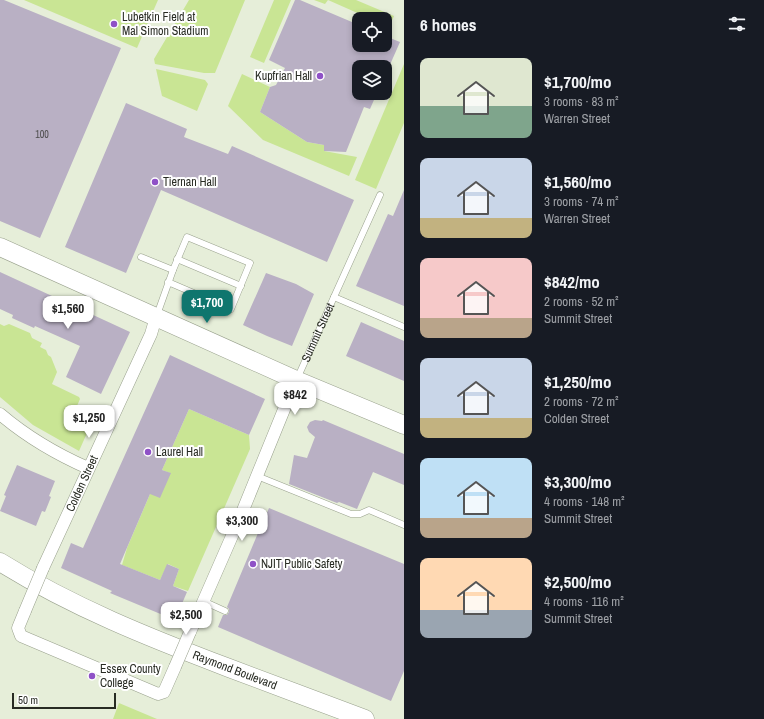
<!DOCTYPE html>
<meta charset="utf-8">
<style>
:root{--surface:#171b24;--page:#20242c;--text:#f1f3f6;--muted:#9ea1a6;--accent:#0f766e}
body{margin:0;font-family:"Archivo Narrow",sans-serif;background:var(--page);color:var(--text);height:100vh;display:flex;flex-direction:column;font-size:15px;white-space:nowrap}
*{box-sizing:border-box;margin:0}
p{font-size:13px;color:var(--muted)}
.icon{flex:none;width:22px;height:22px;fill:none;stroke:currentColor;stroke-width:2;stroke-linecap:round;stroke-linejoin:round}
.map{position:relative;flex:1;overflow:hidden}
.drawer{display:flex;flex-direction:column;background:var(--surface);width:360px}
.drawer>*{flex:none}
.controls{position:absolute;left:352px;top:12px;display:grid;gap:8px}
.controls a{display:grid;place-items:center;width:40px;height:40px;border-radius:8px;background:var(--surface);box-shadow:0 2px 6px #0003;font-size:20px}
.scale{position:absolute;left:12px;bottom:10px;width:104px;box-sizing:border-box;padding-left:4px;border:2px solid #282b23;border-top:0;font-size:11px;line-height:14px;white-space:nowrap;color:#282b23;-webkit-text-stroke:3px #fff;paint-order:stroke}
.price{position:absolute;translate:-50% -34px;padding:0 9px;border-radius:8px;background:#fff;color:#222;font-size:13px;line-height:26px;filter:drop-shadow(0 1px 2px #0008)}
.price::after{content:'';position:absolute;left:50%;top:24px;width:12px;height:9px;margin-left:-6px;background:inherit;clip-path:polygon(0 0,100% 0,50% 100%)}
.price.on{background:var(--accent);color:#fff}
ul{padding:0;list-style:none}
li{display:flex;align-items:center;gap:12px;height:100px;padding:0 16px}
li span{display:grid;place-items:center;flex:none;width:112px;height:80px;border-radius:8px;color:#555}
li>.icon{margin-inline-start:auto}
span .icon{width:48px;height:48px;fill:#fffc;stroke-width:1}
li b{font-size:17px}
h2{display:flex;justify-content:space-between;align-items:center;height:48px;padding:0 16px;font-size:17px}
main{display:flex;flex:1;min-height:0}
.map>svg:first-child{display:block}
.green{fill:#c9e594}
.building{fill:#b9b0c4}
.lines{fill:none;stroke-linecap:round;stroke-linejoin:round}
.lane-casing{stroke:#99a18d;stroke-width:7}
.street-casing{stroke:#99a18d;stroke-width:13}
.secondary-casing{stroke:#99a18d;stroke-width:19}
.lane{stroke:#fff;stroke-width:6}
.street{stroke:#fff;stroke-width:12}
.secondary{stroke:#fff;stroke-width:18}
.street-bridge-casing{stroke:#99a18d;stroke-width:13;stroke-linecap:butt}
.street-bridge{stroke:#fff;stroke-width:12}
.poi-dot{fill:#8f51c7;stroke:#fff;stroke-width:1.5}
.labels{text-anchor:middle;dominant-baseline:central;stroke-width:4;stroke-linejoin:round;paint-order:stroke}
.number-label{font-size:10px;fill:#4c4c4b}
.poi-label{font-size:12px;fill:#282b23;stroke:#fff;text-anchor:start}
.street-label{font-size:12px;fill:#282b23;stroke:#fff}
</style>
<main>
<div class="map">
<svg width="404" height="719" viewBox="0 0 404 719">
<rect width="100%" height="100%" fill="#e6eed9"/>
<path class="green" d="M 24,0 L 158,0 L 137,48 Z
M 189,0 L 245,0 L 215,73 L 204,73 L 155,64 L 154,59 Z
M 274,0 L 291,0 L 264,63 L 250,57 Z
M 314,0 L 356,0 L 394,16 L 389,27 L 385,25 L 385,19 L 371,19 L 328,0 L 325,4 Z
M 404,64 L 404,123 L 376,189 L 355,180 Z
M 156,69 L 205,80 L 208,84 L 197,111 L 162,96 Z
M 242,74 L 270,87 L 260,112 L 307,142 L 324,145 L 324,151 L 357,157 L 349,176 L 263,140 L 228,106 Z
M 0,324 L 4,326 L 9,324 L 30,333 L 32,338 L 42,343 L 40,347 L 46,350 L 48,355 L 51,357 L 57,372 L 52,384 L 79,397 L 80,399 L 77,406 L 95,415 L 79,451 L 33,425 L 0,397 Z
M 189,409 L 249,435 L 250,449 L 188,591 L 173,586 L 179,569 L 168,564 L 160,580 L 122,565 L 127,548 L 150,494 L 170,473 L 162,470 Z
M 119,703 L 157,719 L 113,719 Z"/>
<path class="building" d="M 0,0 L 4,0 L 121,48 L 40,238 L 0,221 Z
M 295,0 L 300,0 L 359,25 L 359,45 L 385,45 L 385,36 L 400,42 L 389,67 L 359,67 L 359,93 L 377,93 L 370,109 L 364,107 L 346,152 L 324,151 L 324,145 L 307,142 L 260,112 L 270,87 L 276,85 L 285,68 L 269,60 Z
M 126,103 L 187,129 L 184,137 L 228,154 L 232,146 L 354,200 L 327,262 L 161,190 L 126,273 L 65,247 Z
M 404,190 L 404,306 L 356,286 L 388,214 L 393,216 Z
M 0,272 L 130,332 L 101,394 L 66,377 L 80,346 L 35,326 L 34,328 L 12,318 L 13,315 L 0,309 Z
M 266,273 L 296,284 L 314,294 L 292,346 L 267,336 L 243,325 Z
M 361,322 L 404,341 L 404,381 L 346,356 Z
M 170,355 L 265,399 L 249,435 L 189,409 L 162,470 L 171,473 L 160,498 L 150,494 L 120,564 L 160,580 L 167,564 L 179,569 L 173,586 L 187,592 L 175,620 L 110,593 L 112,591 L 61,568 L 71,543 L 83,548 Z
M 315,420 L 322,421 L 323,420 L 404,454 L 404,485 L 373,472 L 357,509 L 339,502 L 337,503 L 289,484 L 294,455 L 307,458 L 315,437 L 309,432 L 307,427 L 310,422 Z
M 17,465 L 55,481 L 49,496 L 51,497 L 45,512 L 42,511 L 36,526 L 0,511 L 6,496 L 4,495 Z
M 269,508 L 404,564 L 404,671 L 391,701 L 218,627 L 223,615 L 227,615 L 229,612 L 229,609 L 227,607 L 258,533 L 262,533 L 264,530 L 264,527 L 262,525 Z"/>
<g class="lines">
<g class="lane-casing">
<g id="lane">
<path d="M 141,257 L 173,270"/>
<path d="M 177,259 L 241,286"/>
<path d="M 334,297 L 404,327"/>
<path d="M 157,315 L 173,270 L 187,237 L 250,263 L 231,309 L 168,282"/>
<path id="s1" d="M 297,379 L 380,195"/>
<path d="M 257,476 L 351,514 L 360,514 L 369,510 L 404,525"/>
<path d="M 239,520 L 260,529"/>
<path d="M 203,601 L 225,611"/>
</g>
</g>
<g class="street-casing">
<g id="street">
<path d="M 0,414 C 27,437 56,454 88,468"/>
<path id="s2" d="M 43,568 L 151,334 L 156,317"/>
<path d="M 25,611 L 18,628 L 21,636 L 158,694 L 164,692 L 175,667"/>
<path d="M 190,632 L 239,520 L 296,380"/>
</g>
</g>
<g class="secondary-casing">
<g id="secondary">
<path d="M 0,247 L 296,380 L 404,425"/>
<path id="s3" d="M 0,562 C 72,607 150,638 229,668 C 274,685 320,702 365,719"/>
</g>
</g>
<use href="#lane" class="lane"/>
<use href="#street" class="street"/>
<use href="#secondary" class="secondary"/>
<g class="street-bridge-casing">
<path id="street-bridge" d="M 25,611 L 43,568
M 175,667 L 190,632"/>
</g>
<use href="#street-bridge" class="street-bridge"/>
</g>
<g class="poi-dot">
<circle cx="114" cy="24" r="4"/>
<circle cx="320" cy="76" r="4"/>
<circle cx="155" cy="182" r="4"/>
<circle cx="148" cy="452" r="4"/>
<circle cx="253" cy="564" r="4"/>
<circle cx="92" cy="676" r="4"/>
</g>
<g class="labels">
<g class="number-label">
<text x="42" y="134">100</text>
</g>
<g class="poi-label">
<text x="122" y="17">Lubetkin Field at<tspan x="122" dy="14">Mal Simon Stadium</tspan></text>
<text x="312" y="76" text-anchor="end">Kupfrian Hall</text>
<text x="163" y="182">Tiernan Hall</text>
<text x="156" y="452">Laurel Hall</text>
<text x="261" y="564">NJIT Public Safety</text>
<text x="100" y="669">Essex County<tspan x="100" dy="14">College</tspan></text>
</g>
<g class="street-label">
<text stroke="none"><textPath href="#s1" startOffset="51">Summit Street</textPath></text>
<text stroke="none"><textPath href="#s2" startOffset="93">Colden Street</textPath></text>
<text stroke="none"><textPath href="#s3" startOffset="259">Raymond Boulevard</textPath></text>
</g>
</g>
</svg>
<div class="controls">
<a><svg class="icon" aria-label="locate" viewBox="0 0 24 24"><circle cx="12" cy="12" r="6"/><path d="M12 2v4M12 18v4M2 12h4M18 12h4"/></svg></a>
<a><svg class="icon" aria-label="layers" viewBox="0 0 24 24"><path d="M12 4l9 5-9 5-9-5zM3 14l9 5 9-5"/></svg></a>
</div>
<div class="scale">50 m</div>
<b class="price on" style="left:207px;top:324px">$1,700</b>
<b class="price" style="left:68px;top:330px">$1,560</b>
<b class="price" style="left:295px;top:416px">$842</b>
<b class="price" style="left:89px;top:439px">$1,250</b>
<b class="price" style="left:242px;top:542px">$3,300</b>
<b class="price" style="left:186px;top:636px">$2,500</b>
</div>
<section class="drawer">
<h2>6 homes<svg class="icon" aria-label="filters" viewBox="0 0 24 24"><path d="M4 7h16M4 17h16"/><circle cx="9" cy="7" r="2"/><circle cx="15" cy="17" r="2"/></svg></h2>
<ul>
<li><span style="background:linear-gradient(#dfe7d0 60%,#7fa58c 0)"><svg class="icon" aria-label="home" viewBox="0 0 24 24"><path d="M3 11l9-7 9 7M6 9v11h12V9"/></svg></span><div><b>$1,700/mo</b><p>3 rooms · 83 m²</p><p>Warren Street</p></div></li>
<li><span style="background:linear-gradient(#c9d6e8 75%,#c2b280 0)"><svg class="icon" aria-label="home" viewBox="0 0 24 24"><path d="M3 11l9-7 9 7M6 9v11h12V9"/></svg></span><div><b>$1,560/mo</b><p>3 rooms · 74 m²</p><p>Warren Street</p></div></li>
<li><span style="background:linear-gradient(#f6c9c9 75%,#b9a48a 0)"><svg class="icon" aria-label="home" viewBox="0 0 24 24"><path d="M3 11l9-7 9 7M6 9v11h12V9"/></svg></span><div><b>$842/mo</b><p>2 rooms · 52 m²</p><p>Summit Street</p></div></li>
<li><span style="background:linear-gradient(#c9d6e8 75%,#c2b280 0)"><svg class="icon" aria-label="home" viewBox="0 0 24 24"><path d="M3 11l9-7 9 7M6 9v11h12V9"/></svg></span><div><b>$1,250/mo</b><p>2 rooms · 72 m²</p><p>Colden Street</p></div></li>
<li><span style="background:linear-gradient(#bfe0f5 75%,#b9a48a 0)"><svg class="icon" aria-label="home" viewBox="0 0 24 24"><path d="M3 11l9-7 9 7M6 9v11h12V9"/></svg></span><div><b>$3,300/mo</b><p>4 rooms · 148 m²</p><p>Summit Street</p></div></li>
<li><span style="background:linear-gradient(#ffd9b3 65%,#9aa5b1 0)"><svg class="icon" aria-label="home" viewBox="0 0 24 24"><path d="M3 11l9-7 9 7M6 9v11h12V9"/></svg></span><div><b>$2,500/mo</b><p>4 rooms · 116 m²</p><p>Summit Street</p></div></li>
</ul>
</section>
</main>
